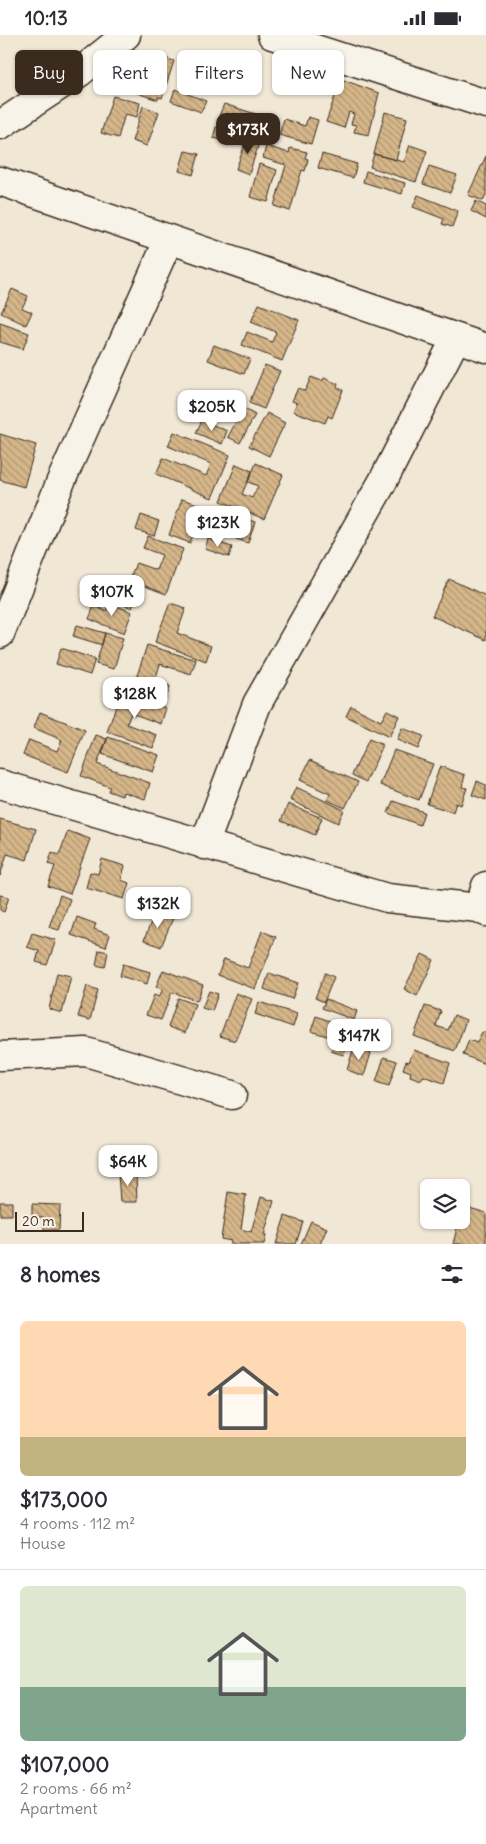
<!DOCTYPE html>
<meta charset="utf-8">
<style>
:root{--surface:#fff;--page:#f2f2f3;--text:#2b2b33;--muted:#7c7c81;--line:#e1e1e2;--accent:#3b2a1e}
body{margin:0;font-family:Delius,sans-serif;background:var(--page);color:var(--text);height:100vh;display:flex;flex-direction:column;font-size:19px;white-space:nowrap}
*{box-sizing:border-box;margin:0}
p{font-size:16px;color:var(--muted)}
.icon{flex:none;width:28px;height:28px;fill:none;stroke:currentColor;stroke-width:2;stroke-linecap:round;stroke-linejoin:round}
.map{position:relative;height:1209px;overflow:hidden}
.drawer{display:flex;flex-direction:column;background:var(--surface);flex:1}
.drawer>*{flex:none}
.banner{position:absolute;left:15px;top:15px;width:456px;height:45px;display:flex;gap:10px}
.tools{position:absolute;left:420px;top:1144px;display:grid;gap:10px}
.tools a{display:grid;place-items:center;width:50px;height:50px;border-radius:8px;background:var(--surface);box-shadow:0 1px 4px #0004;font-size:25px}
.scale{position:absolute;left:15px;bottom:12px;width:69px;box-sizing:border-box;padding-left:5px;border:2px solid #3b2a1e;border-top:0;font-size:14px;line-height:18px;white-space:nowrap;color:#3b2a1e;-webkit-text-stroke:4px #f7f3e8;paint-order:stroke}
.price{position:absolute;translate:-50% -42px;padding:0 11px;border-radius:10px;background:#fff;color:#222;font-size:16px;line-height:32px;filter:drop-shadow(0 1px 2px #0008)}
.price::after{content:'';position:absolute;left:50%;top:30px;width:15px;height:11px;margin-left:-8px;background:inherit;clip-path:polygon(0 0,100% 0,50% 100%)}
.price.selected{background:var(--accent);color:#fff}
ul{padding:0;list-style:none}
li{display:grid;align-content:center;gap:10px;height:265px;padding:0 20px}
li+li{border-top:1px solid var(--line)}
li span{display:grid;place-items:center;height:155px;border-radius:8px;color:#555}
li>.icon{margin-inline-start:auto}
span .icon{width:90px;height:90px;fill:#fffc;stroke-width:1}
li b{font-size:21px}
h2{display:flex;justify-content:space-between;align-items:center;height:60px;padding:0 20px;font-size:21px}
.tag{padding:0 18px;border-radius:8px;background:var(--surface);box-shadow:0 1px 4px #0004;font-size:18px;line-height:45px}
.tag.selected{background:var(--accent);color:#fff}
.status{display:flex;justify-content:space-between;align-items:center;height:35px;padding:0 25px;background:var(--surface);direction:ltr}
.status svg{height:14px;fill:currentColor}
.map>svg:first-child{display:block}
.building{fill:url(#building-back-hatch);stroke:#3b2a1e}
.lines{fill:none;stroke-linecap:round;stroke-linejoin:round}
.minor-casing{stroke:#3b2a1e;stroke-width:31}
.minor{stroke:#f7f3e8;stroke-width:28}
</style>
<div class="status"><b>10:13</b><svg viewBox="0 0 49 12"><path d="M0 12V9h3v3zM5 12V6h3v6zM10 12V3h3v9zM15 12V0h3v12zM26 1h20v11H26zM47 4h2v5h-2z"/></svg></div>
<div class="map">
<svg width="486" height="1209" viewBox="0 0 486 1209">
<defs>
<pattern id="building-back-hatch" width="6" height="6" patternUnits="userSpaceOnUse" patternTransform="scale(1.25)"><rect width="6" height="6" fill="#d6b78a"/><path d="M-1 5l2 2M0 0l6 6M5-1l2 2" fill="none" stroke="#af9570"/></pattern>
</defs>
<rect width="100%" height="100%" fill="#f0e7d5"/>
<filter id="ink" filterUnits="userSpaceOnUse"><feTurbulence type="fractalNoise" baseFrequency=".02" numOctaves="2"/><feDisplacementMap in="SourceGraphic" scale="10" xChannelSelector="R" yChannelSelector="G"/><feConvolveMatrix kernelMatrix="1 2 1 2 8 2 1 2 1" color-interpolation-filters="sRGB"/></filter>
<g filter="url(#ink)">
<path class="building" d="M 129,13 L 145,18 L 137,41 L 151,46 L 159,21 L 174,26 L 162,63 L 158,62 L 158,65 L 116,51 Z
M 341,44 L 379,58 L 369,100 L 354,97 L 356,90 L 351,89 L 354,79 L 349,77 L 344,93 L 326,87 Z
M 175,54 L 206,66 L 201,77 L 171,66 Z
M 113,61 L 140,68 L 137,82 L 125,79 L 118,103 L 101,98 Z
M 224,69 L 262,81 L 258,93 L 219,81 Z
M 143,71 L 159,77 L 147,111 L 132,106 Z
M 385,77 L 407,83 L 396,125 L 374,119 Z
M 308,82 L 318,85 L 311,109 L 279,100 L 284,84 L 305,91 Z
M 216,92 L 240,98 L 238,108 L 213,103 Z
M 248,101 L 260,105 L 249,139 L 236,134 Z
M 410,110 L 427,116 L 416,147 L 370,132 L 374,119 L 404,127 Z
M 266,111 L 289,118 L 290,113 L 307,117 L 305,123 L 308,124 L 305,136 L 302,135 L 290,176 L 274,171 L 286,130 L 263,123 Z
M 185,116 L 199,119 L 193,140 L 179,136 Z
M 322,119 L 357,129 L 353,143 L 318,133 Z
M 486,121 L 486,160 L 483,166 L 468,160 Z
M 259,129 L 277,135 L 268,167 L 250,162 Z
M 429,131 L 457,140 L 450,158 L 423,149 Z
M 366,136 L 405,148 L 402,159 L 363,147 Z
M 418,160 L 458,176 L 452,192 L 442,189 L 444,184 L 413,172 Z
M 476,166 L 486,171 L 486,184 L 471,176 Z
M 12,254 L 28,261 L 22,273 L 32,277 L 26,290 L 1,278 Z
M 259,269 L 299,285 L 282,326 L 242,310 L 247,297 L 272,307 L 276,297 L 251,287 Z
M 0,288 L 29,298 L 23,314 L 0,307 Z
M 214,310 L 250,324 L 244,339 L 208,325 Z
M 265,330 L 280,336 L 264,374 L 249,368 Z
M 311,342 L 322,346 L 324,343 L 338,349 L 337,352 L 343,355 L 332,383 L 328,381 L 325,388 L 293,376 L 297,368 L 292,366 L 298,353 L 305,356 Z
M 243,373 L 255,380 L 240,408 L 228,402 Z
M 267,378 L 285,388 L 269,421 L 249,411 Z
M 202,385 L 227,396 L 222,409 L 196,398 Z
M 174,397 L 230,420 L 212,463 L 156,439 L 163,423 L 206,441 L 211,429 L 168,411 Z
M 0,399 L 36,410 L 24,452 L 0,445 Z
M 256,428 L 283,440 L 264,484 L 221,466 L 236,429 L 252,436 L 242,459 L 252,463 L 258,451 L 248,447 Z
M 182,464 L 204,471 L 190,508 L 169,500 Z
M 217,475 L 255,487 L 248,508 L 236,504 L 238,498 L 225,494 L 223,500 L 210,496 Z
M 141,480 L 159,486 L 154,501 L 136,495 Z
M 148,501 L 183,514 L 166,559 L 129,545 L 136,528 L 156,535 L 162,520 L 143,513 Z
M 208,504 L 232,512 L 229,522 L 205,514 Z
M 99,543 L 138,559 L 132,573 L 93,557 Z
M 449,544 L 486,561 L 486,605 L 432,581 Z
M 109,568 L 132,577 L 124,598 L 89,584 L 94,571 L 106,576 Z
M 170,568 L 186,573 L 177,598 L 211,611 L 206,626 L 155,607 Z
M 77,590 L 105,598 L 102,610 L 73,601 Z
M 105,598 L 123,603 L 114,634 L 96,629 Z
M 147,610 L 196,625 L 191,639 L 160,629 L 155,646 L 170,651 L 166,664 L 133,653 Z
M 61,613 L 95,624 L 90,640 L 56,629 Z
M 121,657 L 166,673 L 161,689 L 131,678 L 127,689 L 157,700 L 153,713 L 107,697 Z
M 351,671 L 381,686 L 387,675 L 399,681 L 389,702 L 346,681 Z
M 40,677 L 85,695 L 68,737 L 23,720 L 29,705 L 57,716 L 62,705 L 34,693 Z
M 402,693 L 423,701 L 418,714 L 397,705 Z
M 96,700 L 107,704 L 97,729 L 150,748 L 145,764 L 123,757 L 122,761 L 108,756 L 110,752 L 81,741 Z
M 108,702 L 159,720 L 153,737 L 102,719 Z
M 369,704 L 383,710 L 366,747 L 352,740 Z
M 394,715 L 433,729 L 419,765 L 380,750 Z
M 310,725 L 358,747 L 345,773 L 327,765 L 330,759 L 300,745 Z
M 440,731 L 465,740 L 462,752 L 467,753 L 461,770 L 456,768 L 453,777 L 427,769 Z
M 477,746 L 486,750 L 486,765 L 472,760 Z
M 296,752 L 344,775 L 338,788 L 290,765 Z
M 393,766 L 424,777 L 420,790 L 388,778 Z
M 288,769 L 322,783 L 315,800 L 281,786 Z
M 0,784 L 36,794 L 27,825 L 7,819 L 0,841 Z
M 68,796 L 90,804 L 70,859 L 48,851 L 55,831 L 48,829 L 52,817 L 59,820 Z
M 102,824 L 125,831 L 121,845 L 129,848 L 124,864 L 86,853 L 90,837 L 98,839 Z
M 0,860 L 9,862 L 4,877 L 0,875 Z
M 60,860 L 70,864 L 59,895 L 49,892 Z
M 155,877 L 173,883 L 161,912 L 144,905 Z
M 77,882 L 96,889 L 94,894 L 110,900 L 106,912 L 71,900 Z
M 262,896 L 276,902 L 255,954 L 218,940 L 224,924 L 248,933 Z
M 32,898 L 56,905 L 47,930 L 36,927 L 39,916 L 27,912 Z
M 99,915 L 108,917 L 105,932 L 96,930 Z
M 422,919 L 434,925 L 417,961 L 404,954 Z
M 123,929 L 150,937 L 147,949 L 120,941 Z
M 163,935 L 203,950 L 197,966 L 172,957 L 161,985 L 146,980 L 154,960 L 159,962 L 163,954 L 156,952 Z
M 57,938 L 71,941 L 62,978 L 49,974 Z
M 269,938 L 298,948 L 292,964 L 264,954 Z
M 325,938 L 334,942 L 324,967 L 315,963 Z
M 87,951 L 98,955 L 90,985 L 78,982 Z
M 209,956 L 218,959 L 212,976 L 202,973 Z
M 236,958 L 252,964 L 235,1006 L 220,1001 Z
M 178,963 L 195,969 L 185,998 L 168,992 Z
M 326,964 L 357,976 L 354,985 L 322,973 Z
M 259,967 L 297,979 L 293,992 L 255,979 Z
M 425,971 L 441,976 L 436,991 L 448,995 L 454,980 L 466,985 L 455,1016 L 414,1001 Z
M 316,981 L 352,994 L 343,1020 L 331,1016 L 336,1004 L 311,996 Z
M 482,997 L 486,998 L 486,1029 L 463,1020 L 469,1005 L 477,1008 Z
M 354,1012 L 371,1018 L 364,1041 L 347,1035 Z
M 414,1015 L 450,1028 L 444,1048 L 423,1041 L 421,1045 L 410,1041 L 411,1037 L 403,1034 L 406,1026 L 409,1027 Z
M 384,1022 L 397,1026 L 389,1051 L 376,1047 Z
M 118,1138 L 136,1138 L 137,1167 L 120,1167 Z
M 228,1157 L 246,1160 L 241,1194 L 251,1197 L 261,1162 L 274,1166 L 264,1200 L 266,1200 L 264,1209 L 230,1209 L 231,1206 L 221,1204 Z
M 0,1167 L 12,1167 L 12,1180 L 0,1180 Z
M 32,1169 L 60,1170 L 59,1195 L 44,1195 L 44,1182 L 32,1182 Z
M 463,1171 L 486,1178 L 486,1209 L 453,1209 L 459,1185 L 461,1185 Z
M 285,1181 L 303,1187 L 296,1209 L 276,1209 Z
M 311,1186 L 327,1193 L 320,1209 L 301,1209 Z"/>
<g class="lines">
<g class="minor-casing">
<path id="minor" d="M 272,0 L 486,69
M 0,90 L 80,37 L 126,0
M 0,146 L 486,313
M 0,599 L 61,446 L 169,204
M 0,749 L 387,863 L 479,873 L 486,877
M 204,810 L 257,669 L 382,448 L 456,303
M 479,873 L 486,851
M 0,1021 L 86,1017 L 232,1060"/>
</g>
<use href="#minor" class="minor"/>
</g>
</g>
</svg>
<div class="tools">
<a><svg class="icon" aria-label="layers" viewBox="0 0 24 24"><path d="M12 4l9 5-9 5-9-5zM3 14l9 5 9-5"/></svg></a>
</div>
<div class="scale">20 m</div>
<b class="price selected" style="left:248px;top:120px">$173K</b>
<b class="price" style="left:212px;top:397px">$205K</b>
<b class="price" style="left:218px;top:513px">$123K</b>
<b class="price" style="left:112px;top:582px">$107K</b>
<b class="price" style="left:135px;top:684px">$128K</b>
<b class="price" style="left:158px;top:894px">$132K</b>
<b class="price" style="left:359px;top:1026px">$147K</b>
<b class="price" style="left:128px;top:1152px">$64K</b>
<div class="banner">
<a class="tag selected">Buy</a>
<a class="tag">Rent</a>
<a class="tag">Filters</a>
<a class="tag">New</a>
</div>
</div>
<section class="drawer">
<h2>8 homes<svg class="icon" aria-label="filters" viewBox="0 0 24 24"><path d="M4 7h16M4 17h16"/><circle cx="9" cy="7" r="2"/><circle cx="15" cy="17" r="2"/></svg></h2>
<ul>
<li><span style="background:linear-gradient(#ffd9b3 75%,#c2b280 0)"><svg class="icon" aria-label="home" viewBox="0 0 24 24"><path d="M3 11l9-7 9 7M6 9v11h12V9"/></svg></span><div><b>$173,000</b><p>4 rooms · 112 m²</p><p>House</p></div></li>
<li><span style="background:linear-gradient(#dfe7d0 65%,#7fa58c 0)"><svg class="icon" aria-label="home" viewBox="0 0 24 24"><path d="M3 11l9-7 9 7M6 9v11h12V9"/></svg></span><div><b>$107,000</b><p>2 rooms · 66 m²</p><p>Apartment</p></div></li>
</ul>
</section>
